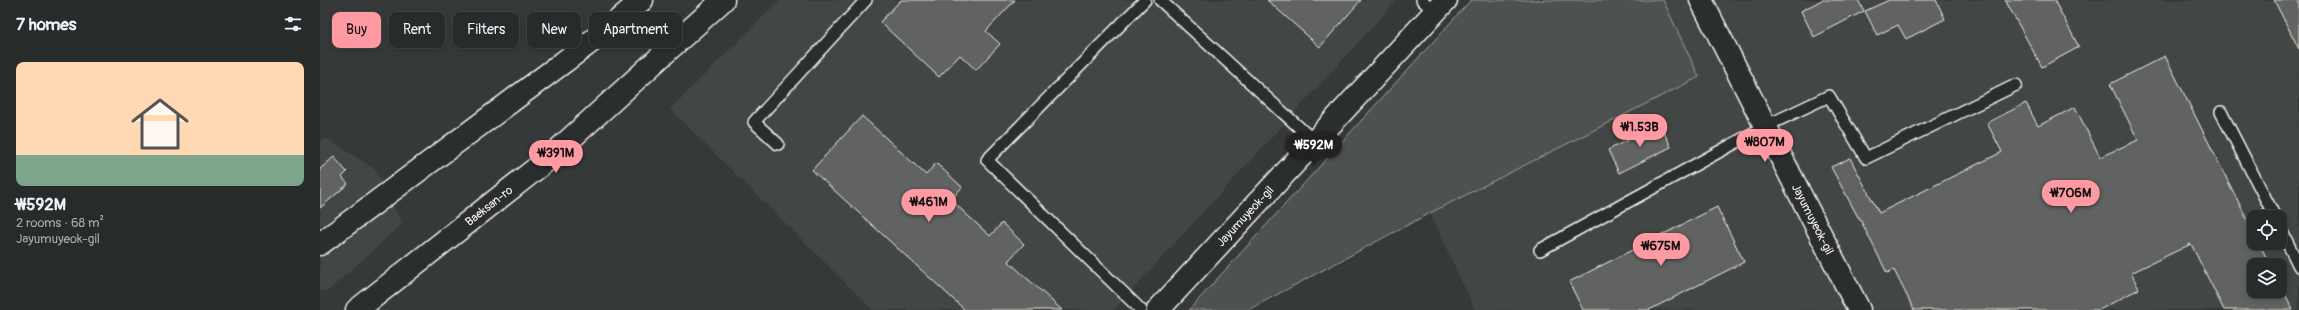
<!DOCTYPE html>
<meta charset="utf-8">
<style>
:root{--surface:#282b2b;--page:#343737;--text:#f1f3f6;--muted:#a5a7a9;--line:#444747;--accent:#ff9aa2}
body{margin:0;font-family:Pangolin,sans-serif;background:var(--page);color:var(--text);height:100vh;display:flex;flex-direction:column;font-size:15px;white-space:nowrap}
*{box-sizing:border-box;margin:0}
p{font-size:13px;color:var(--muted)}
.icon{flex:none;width:22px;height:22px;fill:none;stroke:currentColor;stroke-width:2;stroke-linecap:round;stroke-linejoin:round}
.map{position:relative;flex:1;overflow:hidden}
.panel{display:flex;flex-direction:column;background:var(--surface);width:320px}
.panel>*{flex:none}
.guide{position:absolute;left:12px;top:12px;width:380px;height:36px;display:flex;gap:8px}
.controls{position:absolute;left:1927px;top:210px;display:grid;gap:8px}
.controls a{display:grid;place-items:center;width:40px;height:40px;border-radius:8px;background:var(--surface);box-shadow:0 2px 6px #0003,0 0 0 1px var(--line);font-size:20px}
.price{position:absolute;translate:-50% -34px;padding:0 9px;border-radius:14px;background:var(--accent);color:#111;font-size:13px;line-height:26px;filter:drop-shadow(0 1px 2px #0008)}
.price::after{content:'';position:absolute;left:50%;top:24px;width:12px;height:9px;margin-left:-6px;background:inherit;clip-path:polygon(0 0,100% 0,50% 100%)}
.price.current{background:#222;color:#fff}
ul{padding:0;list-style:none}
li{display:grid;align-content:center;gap:8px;height:212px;padding:0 16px}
li span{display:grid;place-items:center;height:124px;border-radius:8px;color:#555}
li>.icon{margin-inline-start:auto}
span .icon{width:72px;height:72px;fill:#fffc;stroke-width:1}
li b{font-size:17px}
h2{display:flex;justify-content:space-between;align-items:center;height:48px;padding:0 16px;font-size:17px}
.pill{padding:0 14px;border-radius:8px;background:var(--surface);box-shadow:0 2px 6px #0003,0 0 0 1px var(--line);font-size:14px;line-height:36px}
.pill.current{background:var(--accent);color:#111}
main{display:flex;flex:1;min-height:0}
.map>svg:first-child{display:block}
.built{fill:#434645;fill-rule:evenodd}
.green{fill:#4e514f;stroke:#a1a19c}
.building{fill:#616362;stroke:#f4f1e8}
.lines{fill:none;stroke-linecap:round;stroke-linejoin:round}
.lane-casing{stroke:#f4f1e8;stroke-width:14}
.street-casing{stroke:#f4f1e8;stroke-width:25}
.secondary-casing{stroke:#f4f1e8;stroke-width:25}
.lane{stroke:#2a2d2e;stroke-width:11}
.street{stroke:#2a2d2e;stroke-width:22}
.secondary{stroke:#2a2d2e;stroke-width:22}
.labels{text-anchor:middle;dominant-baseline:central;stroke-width:3;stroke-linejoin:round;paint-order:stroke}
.street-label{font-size:12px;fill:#f4f1e8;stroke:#2a2d2e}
</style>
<main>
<section class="panel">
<h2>7 homes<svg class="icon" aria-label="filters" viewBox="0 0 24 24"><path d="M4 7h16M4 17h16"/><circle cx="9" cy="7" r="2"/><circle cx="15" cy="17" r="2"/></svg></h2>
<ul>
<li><span style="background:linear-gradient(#ffd9b3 75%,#7fa58c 0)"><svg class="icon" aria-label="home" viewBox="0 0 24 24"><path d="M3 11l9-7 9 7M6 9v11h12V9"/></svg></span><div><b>₩592M</b><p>2 rooms · 68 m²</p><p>Jayumuyeok-gil</p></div></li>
</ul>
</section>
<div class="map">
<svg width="1979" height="310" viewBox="0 0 1979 310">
<rect width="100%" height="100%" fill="#363939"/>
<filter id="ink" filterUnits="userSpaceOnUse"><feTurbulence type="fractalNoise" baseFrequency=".025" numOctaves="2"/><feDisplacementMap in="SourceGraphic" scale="8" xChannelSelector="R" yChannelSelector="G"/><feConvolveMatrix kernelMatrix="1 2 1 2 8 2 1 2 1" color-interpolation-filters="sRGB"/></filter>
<g filter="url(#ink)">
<path class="built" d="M 460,0 L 1077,0 L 794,310 L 553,310 L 350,109 Z
M 1343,0 L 1979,0 L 1979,310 L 1155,310 L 1110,213 L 1379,77 ZM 1934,217 L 1960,217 L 1960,243 L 1934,243 ZM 1934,265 L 1960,265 L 1960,291 L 1934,291 Z
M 6,138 L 56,170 L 82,224 L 8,291 L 0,291 L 0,142 Z"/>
<path class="green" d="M 1151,0 L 1343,0 L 1379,77 L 1110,213 L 928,310 L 869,310 Z"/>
<path class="building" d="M 581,0 L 695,0 L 666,31 L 680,44 L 656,70 L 640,55 L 619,77 L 560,22 Z
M 947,0 L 1041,0 L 1000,47 Z
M 1502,0 L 1538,0 L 1544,11 L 1494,37 L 1481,11 Z
M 1569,0 L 1616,0 L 1625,19 L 1586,39 L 1578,25 L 1557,35 L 1545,11 Z
M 1685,0 L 1734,0 L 1759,47 L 1722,67 Z
M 1954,0 L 1979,0 L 1979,49 Z
M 1845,56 L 1934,233 L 1934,243 L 1939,243 L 1950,265 L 1934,265 L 1934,291 L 1960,291 L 1960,284 L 1973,310 L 1904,310 L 1871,244 L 1811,273 L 1819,289 L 1779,310 L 1594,310 L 1574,270 L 1567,273 L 1539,217 L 1538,217 L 1511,167 L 1530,158 L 1559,213 L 1682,152 L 1667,123 L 1706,103 L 1718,126 L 1755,107 L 1780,157 L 1818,140 L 1790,84 Z
M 542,116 L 606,175 L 616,163 L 642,187 L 631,200 L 670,236 L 682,223 L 704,244 L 688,261 L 742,310 L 645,310 L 492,170 Z
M 1340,124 L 1351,147 L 1299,173 L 1288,150 Z
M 14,157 L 27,172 L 22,177 L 28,184 L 0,208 L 0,169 Z
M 1397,207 L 1424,262 L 1329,310 L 1263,310 L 1249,282 Z"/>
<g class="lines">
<g class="lane-casing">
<path id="lane" d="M 840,0 L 994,141
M 1102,0 L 1115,12
M 1901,112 L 1955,217
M 458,144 L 434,122 L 546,0
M 1960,228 L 1979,266
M 1220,250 L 1446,126 L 1509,96 L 1546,158 L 1696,85
M 821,310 L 667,160 L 825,0"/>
</g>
<g class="street-casing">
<g id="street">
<path id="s1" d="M 1381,0 L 1539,310"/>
<path d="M 0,244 L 288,29 L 322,0"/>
<path id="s2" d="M 838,310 L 1126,0"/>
</g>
</g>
<g class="secondary-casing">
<g id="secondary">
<path id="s3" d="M 37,310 L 227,160 L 403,0"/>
</g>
</g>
<use href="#lane" class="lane"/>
<use href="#street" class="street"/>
<use href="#secondary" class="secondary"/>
</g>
</g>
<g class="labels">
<g class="street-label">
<text stroke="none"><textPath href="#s3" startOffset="168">Baeksan-ro</textPath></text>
<text stroke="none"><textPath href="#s2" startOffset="128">Jayumuyeok-gil</textPath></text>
<text stroke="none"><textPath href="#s1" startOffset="246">Jayumuyeok-gil</textPath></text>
</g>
</g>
</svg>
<div class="controls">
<a><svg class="icon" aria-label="locate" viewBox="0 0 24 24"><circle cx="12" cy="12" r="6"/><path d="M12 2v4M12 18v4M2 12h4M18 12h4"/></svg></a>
<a><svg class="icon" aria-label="layers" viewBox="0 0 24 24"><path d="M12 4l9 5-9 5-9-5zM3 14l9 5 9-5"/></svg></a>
</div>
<b class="price" style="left:1320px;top:148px">₩1.53B</b>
<b class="price" style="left:1445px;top:163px">₩807M</b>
<b class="price current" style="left:994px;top:166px">₩592M</b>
<b class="price" style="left:236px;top:174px">₩391M</b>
<b class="price" style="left:1751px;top:214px">₩706M</b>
<b class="price" style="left:609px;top:223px">₩461M</b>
<b class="price" style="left:1341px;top:267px">₩675M</b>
<div class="guide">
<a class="pill current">Buy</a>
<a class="pill">Rent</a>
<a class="pill">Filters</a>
<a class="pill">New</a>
<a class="pill">Apartment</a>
</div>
</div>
</main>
